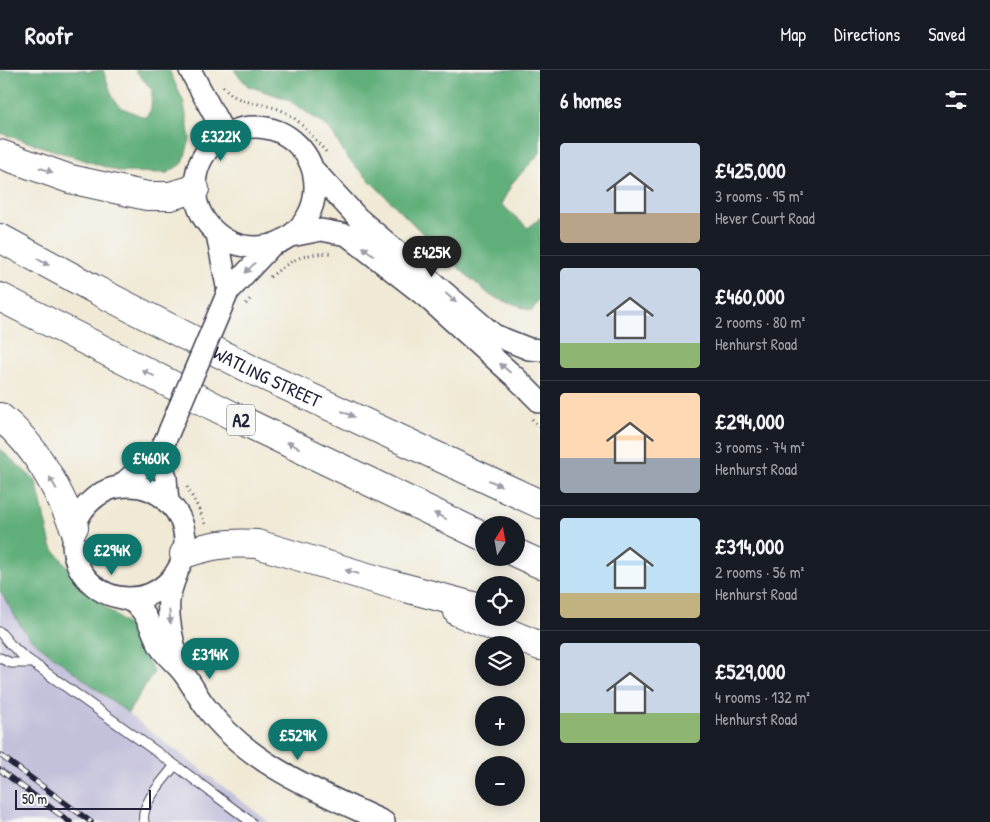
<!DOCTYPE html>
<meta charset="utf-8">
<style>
:root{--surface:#171b24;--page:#242831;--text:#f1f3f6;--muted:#9ea1a6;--line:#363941;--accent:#0f766e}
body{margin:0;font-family:"Patrick Hand",sans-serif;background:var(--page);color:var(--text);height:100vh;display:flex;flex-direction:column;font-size:19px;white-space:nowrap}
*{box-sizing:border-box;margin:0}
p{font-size:16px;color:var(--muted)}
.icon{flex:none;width:28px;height:28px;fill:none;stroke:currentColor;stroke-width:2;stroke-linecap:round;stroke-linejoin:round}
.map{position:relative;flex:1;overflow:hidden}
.panel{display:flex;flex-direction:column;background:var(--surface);width:450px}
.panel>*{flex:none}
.needle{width:32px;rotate:11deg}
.fabs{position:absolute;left:475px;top:446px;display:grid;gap:10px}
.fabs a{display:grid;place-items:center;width:50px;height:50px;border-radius:50%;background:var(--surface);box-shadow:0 2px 12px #0003;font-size:25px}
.scale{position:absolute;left:15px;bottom:12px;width:136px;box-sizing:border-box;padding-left:5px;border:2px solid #22223b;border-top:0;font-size:14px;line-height:18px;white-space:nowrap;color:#22223b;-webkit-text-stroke:4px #f6f6f2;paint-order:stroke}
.price{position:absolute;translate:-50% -42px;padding:0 11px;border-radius:18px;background:var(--accent);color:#fff;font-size:16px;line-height:32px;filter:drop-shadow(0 1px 2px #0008)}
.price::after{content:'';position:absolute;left:50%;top:30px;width:15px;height:11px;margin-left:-8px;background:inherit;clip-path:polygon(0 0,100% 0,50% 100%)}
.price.selected{background:#222;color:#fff}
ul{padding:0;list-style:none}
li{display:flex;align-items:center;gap:15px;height:125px;padding:0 20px}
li+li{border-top:1px solid var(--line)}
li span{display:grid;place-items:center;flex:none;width:140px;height:100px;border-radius:5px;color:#555}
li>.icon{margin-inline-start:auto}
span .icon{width:60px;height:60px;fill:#fffc;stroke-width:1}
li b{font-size:21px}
h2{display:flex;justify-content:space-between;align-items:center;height:60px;padding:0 20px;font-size:21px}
header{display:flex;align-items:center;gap:30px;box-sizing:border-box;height:70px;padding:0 25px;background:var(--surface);border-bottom:1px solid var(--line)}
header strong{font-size:24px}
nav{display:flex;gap:28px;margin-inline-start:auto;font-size:18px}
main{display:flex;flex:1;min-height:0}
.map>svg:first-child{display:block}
.industrial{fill:#c3c0db}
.forest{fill:#60af7a;stroke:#41685a}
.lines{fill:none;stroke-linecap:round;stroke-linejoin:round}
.service-casing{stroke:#414052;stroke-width:11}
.tertiary-casing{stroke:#414052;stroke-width:24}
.trunk-casing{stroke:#414052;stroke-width:30}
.path{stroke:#414052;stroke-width:3;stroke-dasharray:1 4;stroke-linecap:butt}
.service{stroke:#fff;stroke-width:9}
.tertiary{stroke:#fff;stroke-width:21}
.trunk{stroke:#fff;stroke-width:28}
.rail-casing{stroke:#22223b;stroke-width:5.5}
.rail{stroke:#f6f6f2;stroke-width:4;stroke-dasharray:11;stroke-linecap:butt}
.tertiary-bridge-casing{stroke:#414052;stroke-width:24;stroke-linecap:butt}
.tertiary-bridge{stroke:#fff;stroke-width:21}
.oneway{fill:#9c9ca7}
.labels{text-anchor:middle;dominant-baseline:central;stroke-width:5;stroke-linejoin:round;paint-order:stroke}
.shield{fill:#f6f6f2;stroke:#626272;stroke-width:1}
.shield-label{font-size:18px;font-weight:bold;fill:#22223b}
.street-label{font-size:19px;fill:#22223b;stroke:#f6f6f2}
</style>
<header>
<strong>Roofr</strong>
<nav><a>Map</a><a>Directions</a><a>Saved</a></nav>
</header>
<main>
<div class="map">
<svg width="540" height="752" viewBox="0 0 540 752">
<rect width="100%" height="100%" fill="#f6f6f2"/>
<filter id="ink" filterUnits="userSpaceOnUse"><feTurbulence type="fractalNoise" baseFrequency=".02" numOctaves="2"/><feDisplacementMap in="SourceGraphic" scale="10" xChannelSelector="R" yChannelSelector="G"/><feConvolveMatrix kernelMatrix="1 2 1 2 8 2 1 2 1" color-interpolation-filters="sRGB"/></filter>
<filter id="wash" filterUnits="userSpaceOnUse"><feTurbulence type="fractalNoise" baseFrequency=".0096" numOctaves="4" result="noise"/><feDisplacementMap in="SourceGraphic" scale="20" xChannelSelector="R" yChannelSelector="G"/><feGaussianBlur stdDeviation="1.12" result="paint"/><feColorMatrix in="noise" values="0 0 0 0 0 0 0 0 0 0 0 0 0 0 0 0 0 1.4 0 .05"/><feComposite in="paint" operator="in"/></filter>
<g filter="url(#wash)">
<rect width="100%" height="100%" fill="#f0e9d5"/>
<path class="industrial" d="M 0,521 L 22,558 L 32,570 L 269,752 L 0,752 Z"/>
<path class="forest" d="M 0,0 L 84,0 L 87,2 L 103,0 L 113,28 L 120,37 L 146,48 L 151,39 L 152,20 L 135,0 L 169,0 L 184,33 L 190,69 L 183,93 L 167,103 L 121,102 L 0,63 Z
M 234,0 L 540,0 L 540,83 L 513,112 L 501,134 L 528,158 L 538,150 L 540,147 L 540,228 L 531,241 L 491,226 L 447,188 L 349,90 L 329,58 L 287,29 L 248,16 Z
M 0,379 L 36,411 L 51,476 L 87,521 L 129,557 L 154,602 L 128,643 L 32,570 L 22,558 L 0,521 Z"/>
</g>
<g filter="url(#ink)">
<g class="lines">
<g class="service-casing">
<path id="service" d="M 0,562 L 10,574 L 23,586 L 175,695 L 251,752
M 0,588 L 11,593 L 33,593
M 144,752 C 140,733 165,709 175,695"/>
</g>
<g class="tertiary-casing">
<path id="tertiary" d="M 190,0 L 225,65
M195 117a60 60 0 1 1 120 0a60 60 0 1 1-120 0Z
M 313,99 L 358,148 L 494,265 L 529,279 L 540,280
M 217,164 L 228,222
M 291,166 L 321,160 L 347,165 L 425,226 L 515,307 L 540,332
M 228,222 L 272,175
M 159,382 L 166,408 L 168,433
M73 472a56 56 0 1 1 112 0a56 56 0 1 1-112 0Z
M 119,417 L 159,382 L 165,371
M 177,503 C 174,511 170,521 169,530 C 167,548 174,580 181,597
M 121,528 C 145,531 150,558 159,575 C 165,586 177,594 184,604 C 192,614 197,626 205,636 C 248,695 320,722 384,752"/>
</g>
<g class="trunk-casing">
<g id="trunk">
<path d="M 0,84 L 70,109 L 147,126 L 170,126 L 195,119"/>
<path id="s1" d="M 0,168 L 94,219 L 256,302 L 540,434"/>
<path d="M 0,227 L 233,346 L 484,467"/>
<path d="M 0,347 C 36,375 56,416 74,457"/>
<path d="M 516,483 L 540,494"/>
<path d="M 184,484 C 210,475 230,472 257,474 L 391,514 L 484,539"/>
<path d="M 458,542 L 540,576"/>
</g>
</g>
<path class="path" d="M 223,16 C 238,37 265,31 285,42 C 303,52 314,69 327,83
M 270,207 C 294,188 301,184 332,183
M 246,234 L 251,228
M 532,349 L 540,358
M 187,417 L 200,441 L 206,456"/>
<use href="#service" class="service"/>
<use href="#tertiary" class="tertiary"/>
<use href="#trunk" class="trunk"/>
<g class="rail-casing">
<path id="rail" d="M 0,685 L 91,752
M 0,700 L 70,752"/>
</g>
<use href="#rail" class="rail"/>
<g class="tertiary-bridge-casing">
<path id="tertiary-bridge" d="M 165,371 L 228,222"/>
</g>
<use href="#tertiary-bridge" class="tertiary-bridge"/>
</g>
<defs><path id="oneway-solid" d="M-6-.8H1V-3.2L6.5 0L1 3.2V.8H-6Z" transform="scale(1.25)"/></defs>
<g class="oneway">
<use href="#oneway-solid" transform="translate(46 100) rotate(19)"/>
<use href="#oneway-solid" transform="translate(368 181) rotate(-143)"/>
<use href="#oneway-solid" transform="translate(43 192) rotate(28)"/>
<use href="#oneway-solid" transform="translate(250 198) rotate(134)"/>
<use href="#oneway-solid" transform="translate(451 228) rotate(41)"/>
<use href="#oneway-solid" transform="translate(505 298) rotate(-139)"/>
<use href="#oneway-solid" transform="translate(148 303) rotate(-153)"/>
<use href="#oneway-solid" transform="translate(348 344) rotate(25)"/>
<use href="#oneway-solid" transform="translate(293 375) rotate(-154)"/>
<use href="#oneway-solid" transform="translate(53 413) rotate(-120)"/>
<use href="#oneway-solid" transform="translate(495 413) rotate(25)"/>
<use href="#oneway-solid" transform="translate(440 446) rotate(-154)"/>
<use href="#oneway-solid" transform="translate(352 502) rotate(-164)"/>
<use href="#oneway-solid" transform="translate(170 547) rotate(84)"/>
</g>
</g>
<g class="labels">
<rect class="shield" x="227" y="334.5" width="28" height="31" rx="4"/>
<g class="shield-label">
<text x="241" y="350">A2</text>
</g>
<g class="street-label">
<text stroke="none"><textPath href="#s1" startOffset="301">WATLING STREET</textPath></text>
</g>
</g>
</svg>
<div class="fabs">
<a><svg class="needle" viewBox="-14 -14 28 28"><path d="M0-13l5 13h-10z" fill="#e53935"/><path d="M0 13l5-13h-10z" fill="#9ea1a6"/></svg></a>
<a><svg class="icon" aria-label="locate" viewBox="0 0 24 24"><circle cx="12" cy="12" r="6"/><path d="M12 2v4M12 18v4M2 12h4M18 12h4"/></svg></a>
<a><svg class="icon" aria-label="layers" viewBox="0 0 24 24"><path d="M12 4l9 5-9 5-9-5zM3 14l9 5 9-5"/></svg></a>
<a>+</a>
<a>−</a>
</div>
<div class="scale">50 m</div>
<b class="price" style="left:221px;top:92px">£322K</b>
<b class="price selected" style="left:432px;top:208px">£425K</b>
<b class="price" style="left:151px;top:414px">£460K</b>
<b class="price" style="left:112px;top:506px">£294K</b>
<b class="price" style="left:210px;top:610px">£314K</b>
<b class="price" style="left:298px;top:691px">£529K</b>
</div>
<section class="panel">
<h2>6 homes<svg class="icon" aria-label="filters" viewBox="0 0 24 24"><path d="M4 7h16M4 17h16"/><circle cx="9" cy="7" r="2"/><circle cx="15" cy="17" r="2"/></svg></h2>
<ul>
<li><span style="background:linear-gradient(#c9d6e8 70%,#b9a48a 0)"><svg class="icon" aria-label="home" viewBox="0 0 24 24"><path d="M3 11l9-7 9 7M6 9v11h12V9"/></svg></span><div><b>£425,000</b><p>3 rooms · 95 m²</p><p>Hever Court Road</p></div></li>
<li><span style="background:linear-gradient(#c9d6e8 75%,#8fb573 0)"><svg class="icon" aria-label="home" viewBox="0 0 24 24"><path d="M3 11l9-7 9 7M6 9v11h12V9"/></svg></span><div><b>£460,000</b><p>2 rooms · 80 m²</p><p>Henhurst Road</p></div></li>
<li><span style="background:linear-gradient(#ffd9b3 65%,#9aa5b1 0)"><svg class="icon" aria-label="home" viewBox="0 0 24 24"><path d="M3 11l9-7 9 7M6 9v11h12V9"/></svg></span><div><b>£294,000</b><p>3 rooms · 74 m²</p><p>Henhurst Road</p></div></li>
<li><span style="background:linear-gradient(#bfe0f5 75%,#c2b280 0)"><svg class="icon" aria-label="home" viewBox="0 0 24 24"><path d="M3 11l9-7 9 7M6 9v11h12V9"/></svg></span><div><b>£314,000</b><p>2 rooms · 56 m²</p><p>Henhurst Road</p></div></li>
<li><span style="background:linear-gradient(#c9d6e8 70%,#8fb573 0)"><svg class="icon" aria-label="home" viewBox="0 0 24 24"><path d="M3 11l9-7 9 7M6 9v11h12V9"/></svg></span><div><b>£529,000</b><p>4 rooms · 132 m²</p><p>Henhurst Road</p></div></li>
</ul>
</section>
</main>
